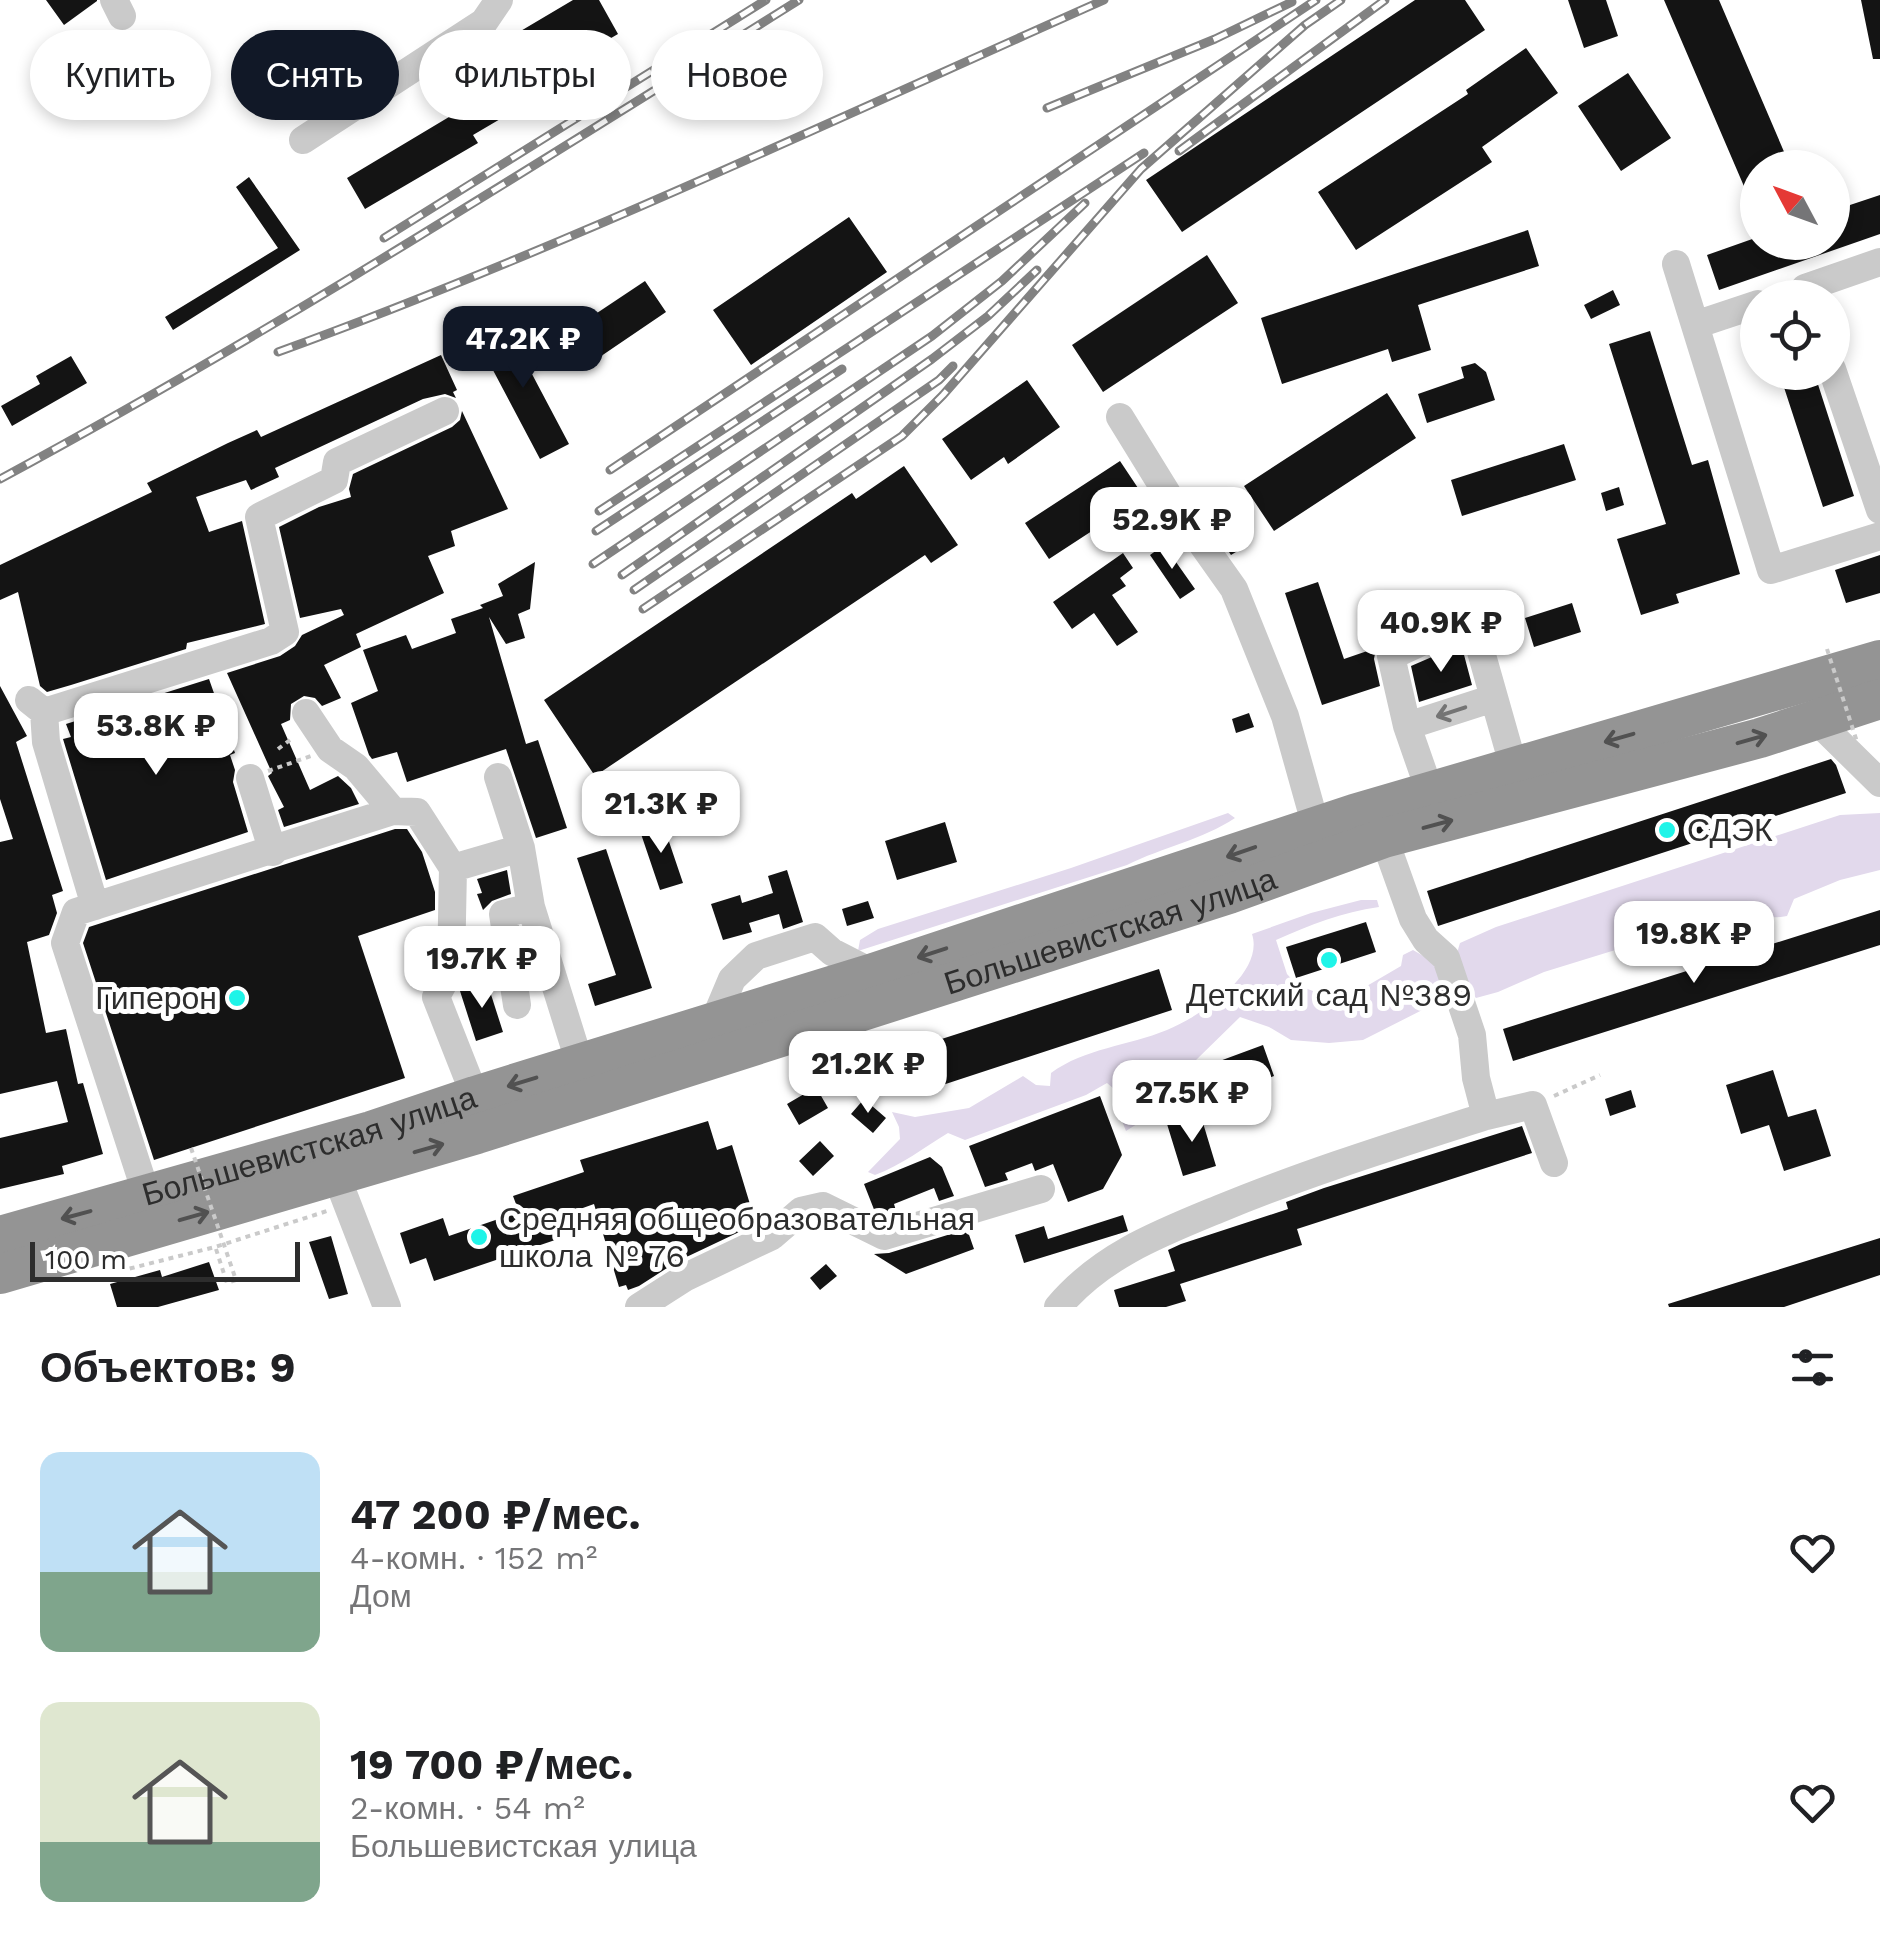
<!DOCTYPE html>
<html lang="ru">
<meta charset="utf-8">
<style>
:root{--surface:#fff;--page:#f2f2f2;--text:#202124;--muted:#757577;--accent:#111827}
body{margin:0;font-family:"Work Sans",sans-serif;background:var(--page);color:var(--text);height:100vh;display:flex;flex-direction:column;font-size:38px;white-space:nowrap}
*{box-sizing:border-box;margin:0}
p{font-size:32px;color:var(--muted)}
.icon{flex:none;width:55px;height:55px;fill:none;stroke:currentColor;stroke-width:2;stroke-linecap:round;stroke-linejoin:round}
.map{position:relative;height:1307px;overflow:hidden}
.details{display:flex;flex-direction:column;background:var(--surface);flex:1}
.details>*{flex:none}
.hud{position:absolute;left:30px;top:30px;width:1000px;height:90px;display:flex;gap:20px}
.needle{width:65px;rotate:311deg}
.fabs{position:absolute;left:1740px;top:150px;display:grid;gap:20px}
.fabs a{display:grid;place-items:center;width:110px;height:110px;border-radius:50%;background:var(--surface);box-shadow:0 5px 15px #0003;font-size:50px}
.scale{position:absolute;left:30px;bottom:25px;width:270px;box-sizing:border-box;padding-left:10px;border:5px solid #2d2d2d;border-top:0;font-size:28px;line-height:35px;white-space:nowrap;color:#2d2d2d;-webkit-text-stroke:8px #fff;paint-order:stroke}
.price{position:absolute;translate:-50% -85px;padding:0 22px;border-radius:20px;background:#fff;color:#222;font-size:32px;line-height:65px;filter:drop-shadow(0 2px 5px #0008)}
.price::after{content:'';position:absolute;left:50%;top:60px;width:30px;height:22px;margin-left:-15px;background:inherit;clip-path:polygon(0 0,100% 0,50% 100%)}
.price.current{background:var(--accent);color:#fff}
ul{padding:0;list-style:none}
li{display:flex;align-items:center;gap:30px;height:250px;padding:0 40px}
li span{display:grid;place-items:center;flex:none;width:280px;height:200px;border-radius:20px;color:#555}
li>.icon{margin-inline-start:auto}
span .icon{width:120px;height:120px;fill:#fffc;stroke-width:1}
li b{font-size:42px}
h2{display:flex;justify-content:space-between;align-items:center;height:120px;padding:0 40px;font-size:42px}
.chip{padding:0 35px;border-radius:45px;background:var(--surface);box-shadow:0 5px 15px #0003;font-size:35px;line-height:90px}
.chip.current{background:var(--accent);color:#fff}
.map>svg:first-child{display:block}
.green{fill:#e2d9ec}
.building{fill:#141414}
.lines{fill:none;stroke-linecap:round;stroke-linejoin:round}
.path{stroke:#cacaca;stroke-width:4;stroke-dasharray:5 5;stroke-linecap:butt}
.minor{stroke:#cacaca;stroke-width:28}
.highway{stroke:#949494;stroke-width:40}
.rail-casing{stroke:#828282;stroke-width:9}
.rail{stroke:#fff;stroke-width:5;stroke-dasharray:15;stroke-linecap:butt}
.path-bridge{stroke:#cacaca;stroke-width:4;stroke-dasharray:5 5;stroke-linecap:butt}
.oneway{stroke:#747474}
.oneway2{stroke:#515151}
.poi-dot{fill:#1ff4e8;stroke:#fff;stroke-width:4}
.labels{text-anchor:middle;dominant-baseline:central;stroke-width:10;stroke-linejoin:round;paint-order:stroke}
.poi-label{font-size:32px;fill:#2d2d2d;stroke:#fff;text-anchor:start}
.street-label{font-size:32px;fill:#2d2d2d;stroke:#fff}
</style>
<div class="map">
<svg width="1880" height="1307" viewBox="0 0 1880 1307">
<rect width="100%" height="100%" fill="#fff"/>
<path class="green" d="M 1228,813 L 1235,818 C 1202,840 1163,847 1127,865 L 858,951 L 860,940 L 878,929 L 1071,868 Z
M 1880,813 L 1880,870 L 1840,880 L 1794,899 L 1787,916 C 1769,920 1752,913 1732,914 L 1544,972 L 1498,992 L 1476,998 C 1461,981 1452,965 1460,943 L 1496,927 L 1840,815 Z
M 1361,900 L 1377,900 L 1379,907 C 1342,912 1310,925 1276,940 L 1287,974 L 1297,985 L 1321,994 L 1348,997 L 1401,966 L 1403,955 L 1413,950 L 1439,965 L 1446,998 L 1363,1040 L 1329,1043 L 1291,1040 L 1269,1027 L 1240,1017 L 1195,1061 L 1178,1090 L 1151,1115 L 1126,1131 L 1120,1116 L 1128,1101 L 1107,1083 L 1086,1095 L 965,1140 L 948,1133 C 923,1148 902,1165 875,1175 L 868,1172 L 900,1139 L 899,1127 L 892,1112 L 915,1117 L 969,1108 L 1023,1076 L 1036,1085 L 1050,1086 L 1051,1073 C 1085,1048 1128,1046 1167,1030 C 1199,1017 1265,974 1252,934 L 1311,913 Z"/>
<path class="building" d="M 46,0 L 97,0 L 97,1 L 64,25 Z
M 573,0 L 599,0 L 618,34 L 539,80 L 546,92 L 473,135 L 478,143 L 365,209 L 347,178 L 459,111 L 446,89 L 513,50 L 507,39 Z
M 1415,0 L 1465,0 L 1485,30 L 1182,232 L 1146,180 Z
M 1568,0 L 1606,0 L 1618,36 L 1584,48 Z
M 1664,0 L 1719,0 L 1791,168 L 1758,168 L 1758,187 L 1746,191 Z
M 1861,0 L 1880,0 L 1880,59 L 1873,59 Z
M 1526,48 L 1558,93 L 1482,147 L 1492,162 L 1356,250 L 1318,192 L 1468,94 L 1466,90 Z
M 139,59 L 154,80 L 108,114 L 92,94 Z
M 1628,73 L 1671,138 L 1621,171 L 1578,106 Z
M 249,177 L 300,250 L 173,330 L 165,317 L 278,248 L 236,187 Z
M 1880,195 L 1880,234 L 1719,290 L 1707,255 L 1758,237 L 1758,242 L 1832,242 L 1832,211 Z
M 849,217 L 887,272 L 751,365 L 713,310 Z
M 1528,230 L 1539,266 L 1418,305 L 1431,350 L 1392,362 L 1388,349 L 1282,384 L 1261,318 Z
M 1207,255 L 1238,303 L 1103,392 L 1072,345 Z
M 645,281 L 666,312 L 585,367 L 564,335 Z
M 1613,290 L 1620,305 L 1591,319 L 1584,305 Z
M 505,323 L 569,444 L 540,459 L 476,338 Z
M 1650,331 L 1692,465 L 1708,460 L 1740,574 L 1676,594 L 1679,603 L 1641,615 L 1617,539 L 1666,524 L 1609,344 Z
M 441,355 L 457,390 L 453,392 L 456,398 L 445,394 L 423,399 L 275,468 L 279,477 L 251,490 L 246,480 L 196,497 L 209,532 L 242,521 L 265,624 L 187,643 L 186,649 L 71,685 L 47,692 L 40,686 L 18,592 L 0,600 L 0,565 L 152,492 L 147,483 L 228,443 L 257,430 L 261,437 Z
M 71,356 L 87,383 L 12,426 L 1,406 L 40,384 L 36,376 Z
M 1475,363 L 1486,372 L 1495,400 L 1427,423 L 1418,394 L 1464,378 L 1461,367 Z
M 1779,372 L 1814,372 L 1854,496 L 1823,507 Z
M 1027,380 L 1060,427 L 1008,464 L 1004,457 L 971,480 L 942,439 Z
M 1387,393 L 1416,438 L 1274,531 L 1244,486 Z
M 462,411 L 508,509 L 451,531 L 455,546 L 428,556 L 444,593 L 356,634 L 361,647 L 324,665 L 341,698 L 322,706 L 315,698 L 304,696 L 291,704 L 290,720 L 281,724 L 310,790 L 338,776 L 351,788 L 359,804 L 284,827 L 278,810 L 284,807 L 268,776 L 272,773 L 227,673 L 280,656 L 295,646 L 302,635 L 344,615 L 341,609 L 300,618 L 279,527 L 319,507 L 351,497 L 349,489 L 353,474 L 452,427 L 460,420 Z
M 1564,444 L 1576,480 L 1462,516 L 1451,480 Z
M 1120,461 L 1144,497 L 1049,559 L 1025,523 Z
M 904,466 L 958,545 L 931,563 L 925,555 L 595,776 L 544,700 L 852,493 L 856,499 Z
M 1619,487 L 1624,505 L 1606,511 L 1601,493 Z
M 1227,521 L 1244,547 L 1231,555 L 1214,530 Z
M 1164,545 L 1195,589 L 1180,599 L 1150,555 Z
M 1123,553 L 1133,568 L 1120,578 L 1126,586 L 1112,595 L 1138,632 L 1117,646 L 1094,613 L 1072,629 L 1053,602 Z
M 1880,555 L 1880,593 L 1846,603 L 1835,570 Z
M 535,562 L 530,609 L 518,614 L 525,638 L 506,644 L 489,617 L 526,744 L 538,740 L 567,828 L 536,838 L 506,749 L 407,782 L 397,752 L 372,759 L 369,755 L 351,703 L 378,691 L 363,650 L 406,635 L 412,649 L 456,633 L 451,619 L 483,608 L 480,605 L 503,596 L 498,584 Z
M 1318,582 L 1344,659 L 1376,648 L 1374,659 L 1380,686 L 1322,705 L 1285,593 Z
M 1572,603 L 1581,632 L 1534,647 L 1525,618 Z
M 1448,650 L 1463,651 L 1472,685 L 1419,702 L 1411,666 Z
M 209,679 L 235,753 L 230,755 L 235,770 L 233,782 L 248,832 L 106,880 L 63,739 L 71,737 L 66,724 Z
M 0,686 L 27,736 L 16,742 L 63,891 L 52,895 L 57,913 L 49,935 L 27,942 L 46,1033 L 66,1029 L 78,1084 L 83,1083 L 103,1154 L 62,1166 L 64,1174 L 0,1189 L 0,1138 L 68,1122 L 57,1081 L 0,1094 L 0,842 L 13,839 L 0,799 Z
M 1249,713 L 1254,727 L 1236,733 L 1232,719 Z
M 1831,759 L 1836,765 L 1846,793 L 1438,926 L 1427,891 Z
M 662,821 L 683,883 L 660,890 L 639,828 Z
M 945,822 L 957,862 L 897,880 L 885,841 Z
M 395,829 L 407,829 L 422,852 L 435,892 L 435,910 L 358,936 L 405,1078 L 154,1160 L 83,943 L 89,927 Z
M 606,849 L 652,988 L 595,1006 L 588,984 L 616,975 L 577,858 Z
M 507,870 L 511,894 L 492,901 L 483,910 L 477,894 L 482,893 L 477,879 Z
M 787,870 L 803,922 L 783,929 L 779,914 L 749,923 L 752,932 L 723,940 L 711,904 L 740,895 L 742,903 L 773,893 L 768,876 Z
M 868,901 L 874,918 L 847,926 L 842,909 Z
M 1880,910 L 1880,945 L 1513,1061 L 1503,1029 Z
M 1366,922 L 1376,952 L 1296,978 L 1286,947 Z
M 1159,969 L 1172,1010 L 909,1096 L 895,1054 Z
M 487,982 L 503,1032 L 476,1041 L 460,991 Z
M 1263,1045 L 1274,1076 L 1228,1093 L 1217,1062 Z
M 1773,1070 L 1788,1117 L 1816,1109 L 1831,1156 L 1784,1171 L 1769,1125 L 1741,1134 L 1726,1085 Z
M 816,1087 L 828,1108 L 799,1125 L 787,1104 Z
M 1631,1090 L 1636,1107 L 1610,1116 L 1605,1099 Z
M 1100,1096 L 1122,1155 L 1103,1189 L 1068,1202 L 1053,1164 L 1035,1171 L 1032,1163 L 1005,1173 L 1008,1180 L 985,1187 L 969,1146 Z
M 864,1099 L 886,1118 L 873,1133 L 851,1114 Z
M 1200,1113 L 1216,1166 L 1183,1176 L 1167,1124 Z
M 708,1121 L 717,1150 L 732,1145 L 756,1224 L 678,1261 L 639,1286 L 628,1290 L 626,1285 L 619,1287 L 594,1204 L 555,1218 L 561,1238 L 434,1281 L 426,1258 L 410,1264 L 400,1233 L 443,1218 L 449,1236 L 519,1212 L 513,1196 L 584,1172 L 580,1160 Z
M 1522,1126 L 1532,1153 L 1297,1229 L 1302,1245 L 1180,1284 L 1186,1301 L 1166,1307 L 1119,1307 L 1114,1290 L 1175,1271 L 1168,1250 L 1181,1244 L 1288,1209 L 1286,1202 L 1324,1188 Z
M 820,1141 L 834,1156 L 813,1176 L 799,1161 Z
M 930,1157 L 942,1167 L 954,1196 L 939,1201 L 934,1188 L 894,1204 L 897,1214 L 886,1217 L 875,1212 L 864,1184 Z
M 1123,1215 L 1128,1231 L 1125,1232 L 1024,1263 L 1015,1235 L 1044,1226 L 1048,1239 Z
M 967,1229 L 974,1249 L 906,1274 L 874,1254 L 889,1253 Z
M 331,1236 L 348,1294 L 329,1299 L 309,1242 Z
M 1880,1238 L 1880,1275 L 1784,1307 L 1669,1307 L 1668,1304 Z
M 209,1262 L 219,1290 L 158,1307 L 117,1307 L 110,1284 L 160,1270 L 162,1277 Z
M 826,1264 L 837,1276 L 820,1290 L 810,1278 Z"/>
<g class="lines">
<path class="path" d="M 278,749 L 294,737
M 268,771 L 311,756
M 1554,1096 L 1600,1075
M 216,1249 L 227,1283 L 236,1280
M 120,1271 L 215,1247 L 327,1211"/>
<path class="minor" d="M 114,0 L 122,16
M 303,140 L 484,22 L 499,0
M 1676,264 L 1771,570 L 1880,536
M 1805,288 L 1880,262
M 1695,325 L 1758,304
M 1832,369 L 1880,510
M 1120,417 L 1173,503 L 1234,589 L 1285,716 L 1320,841
M 29,700 L 44,712 L 271,641 L 285,632 L 259,517 L 334,480 L 337,462 L 445,411
M 44,712 L 46,742 L 95,906
M 306,713 L 330,749 L 356,767 L 393,811
M 1816,720 L 1880,783
M 1407,726 L 1494,698
M 250,778 L 273,852
M 1430,792 L 1407,726 L 1391,656 L 1443,632 L 1476,634 L 1514,768
M 521,848 L 531,907 L 580,1064
M 453,868 L 451,969 L 436,997 L 475,1096
M 517,1005 L 503,914 L 531,907
M 713,1024 L 732,979 L 756,956 L 815,937 L 832,952 L 873,973
M 1486,1116 L 1533,1105 L 1554,1163
M 336,1175 L 387,1307
M 147,1196 L 65,943 L 76,912 L 393,811 L 417,812 L 453,868 L 521,848 L 498,777
M 639,1307 L 686,1277 L 772,1236 L 801,1211 L 823,1206 L 884,1236 L 1041,1189
M 1058,1307 C 1101,1256 1158,1234 1219,1209 C 1306,1173 1396,1145 1486,1116 L 1476,1078 L 1472,1035 L 1446,958 L 1426,940 L 1413,919 L 1384,838"/>
<g class="highway">
<path id="s1" d="M 0,1236 L 371,1131 L 475,1096 L 873,973 L 1354,814 L 1880,660"/>
<path id="s2" d="M 0,1274 L 477,1134 L 1229,894 L 1384,838 L 1760,738 L 1880,699"/>
</g>
<g class="rail-casing">
<path id="rail" d="M 1305,25 L 1341,0
M 1047,108 L 1215,39 L 1292,2
M 1179,151 L 1385,0
M 384,238 L 766,0
M 278,352 C 559,250 831,121 1104,0
M 610,470 L 1316,0
M 0,479 C 273,332 536,164 799,0
M 599,511 L 1144,153
M 596,531 L 842,369
M 593,564 L 932,336 L 1002,281 L 1085,203
M 622,575 L 932,359 L 988,316 L 1037,270
M 634,590 L 939,380 L 953,366
M 643,609 L 902,436 L 943,395 L 1141,169 L 1305,25"/>
</g>
<use href="#rail" class="rail"/>
<path class="path-bridge" d="M 1827,649 L 1858,745
M 191,1148 L 236,1280"/>
</g>
<defs><path id="oneway-shaft" d="M-6 0H5M1.5-3L5.5 0L1.5 3" fill="none" stroke-width="1.6" stroke-linecap="round" stroke-linejoin="round" transform="scale(2.5)"/></defs>
<use class="oneway" href="#oneway-shaft" transform="translate(1451 712) rotate(162)"/>
<g class="oneway2">
<use href="#oneway-shaft" transform="translate(1619 738) rotate(164)"/>
<use href="#oneway-shaft" transform="translate(1752 739) rotate(-16)"/>
<use href="#oneway-shaft" transform="translate(1438 824) rotate(-15)"/>
<use href="#oneway-shaft" transform="translate(1241 852) rotate(161)"/>
<use href="#oneway-shaft" transform="translate(932 953) rotate(162)"/>
<use href="#oneway-shaft" transform="translate(522 1082) rotate(163)"/>
<use href="#oneway-shaft" transform="translate(429 1148) rotate(-16)"/>
<use href="#oneway-shaft" transform="translate(76 1215) rotate(165)"/>
<use href="#oneway-shaft" transform="translate(194 1216) rotate(-16)"/>
</g>
<g class="poi-dot">
<circle cx="1667" cy="830" r="10"/>
<circle cx="1329" cy="960" r="10"/>
<circle cx="237" cy="998" r="10"/>
<circle cx="479" cy="1237" r="10"/>
</g>
<g class="labels">
<g class="poi-label">
<text x="1687" y="830">СДЭК</text>
<text x="1329" y="995" text-anchor="middle">Детский сад №389</text>
<text x="217" y="998" text-anchor="end">Гиперон</text>
<text x="499" y="1219">Средняя общеобразовательная<tspan x="499" dy="37">школа № 76</tspan></text>
</g>
<g class="street-label">
<text stroke="none"><textPath href="#s2" startOffset="1162">Большевистская улица</textPath></text>
<text stroke="none"><textPath href="#s1" startOffset="322">Большевистская улица</textPath></text>
</g>
</g>
</svg>
<div class="fabs">
<a><svg class="needle" viewBox="-14 -14 28 28"><path d="M0-13l5 13h-10z" fill="#e53935"/><path d="M0 13l5-13h-10z" fill="#757577"/></svg></a>
<a><svg class="icon" aria-label="locate" viewBox="0 0 24 24"><circle cx="12" cy="12" r="6"/><path d="M12 2v4M12 18v4M2 12h4M18 12h4"/></svg></a>
</div>
<div class="scale">100 m</div>
<b class="price current" style="left:523px;top:391px">47.2K ₽</b>
<b class="price" style="left:1172px;top:572px">52.9K ₽</b>
<b class="price" style="left:1441px;top:675px">40.9K ₽</b>
<b class="price" style="left:156px;top:778px">53.8K ₽</b>
<b class="price" style="left:661px;top:856px">21.3K ₽</b>
<b class="price" style="left:1694px;top:986px">19.8K ₽</b>
<b class="price" style="left:482px;top:1011px">19.7K ₽</b>
<b class="price" style="left:868px;top:1116px">21.2K ₽</b>
<b class="price" style="left:1192px;top:1145px">27.5K ₽</b>
<div class="hud">
<a class="chip">Купить</a>
<a class="chip current">Снять</a>
<a class="chip">Фильтры</a>
<a class="chip">Новое</a>
</div>
</div>
<section class="details">
<h2>Объектов: 9<svg class="icon" aria-label="filters" viewBox="0 0 24 24"><path d="M4 7h16M4 17h16"/><circle cx="9" cy="7" r="2"/><circle cx="15" cy="17" r="2"/></svg></h2>
<ul>
<li><span style="background:linear-gradient(#bfe0f5 60%,#7fa58c 0)"><svg class="icon" aria-label="home" viewBox="0 0 24 24"><path d="M3 11l9-7 9 7M6 9v11h12V9"/></svg></span><div><b>47 200 ₽/мес.</b><p>4-комн. · 152 m²</p><p>Дом</p></div><svg class="icon" aria-label="heart" viewBox="0 0 24 24"><path d="M12 20l-8-8c-3-5 5-10 8-4 3-6 11-1 8 4z"/></svg></li>
<li><span style="background:linear-gradient(#dfe7d0 70%,#7fa58c 0)"><svg class="icon" aria-label="home" viewBox="0 0 24 24"><path d="M3 11l9-7 9 7M6 9v11h12V9"/></svg></span><div><b>19 700 ₽/мес.</b><p>2-комн. · 54 m²</p><p>Большевистская улица</p></div><svg class="icon" aria-label="heart" viewBox="0 0 24 24"><path d="M12 20l-8-8c-3-5 5-10 8-4 3-6 11-1 8 4z"/></svg></li>
</ul>
</section>
